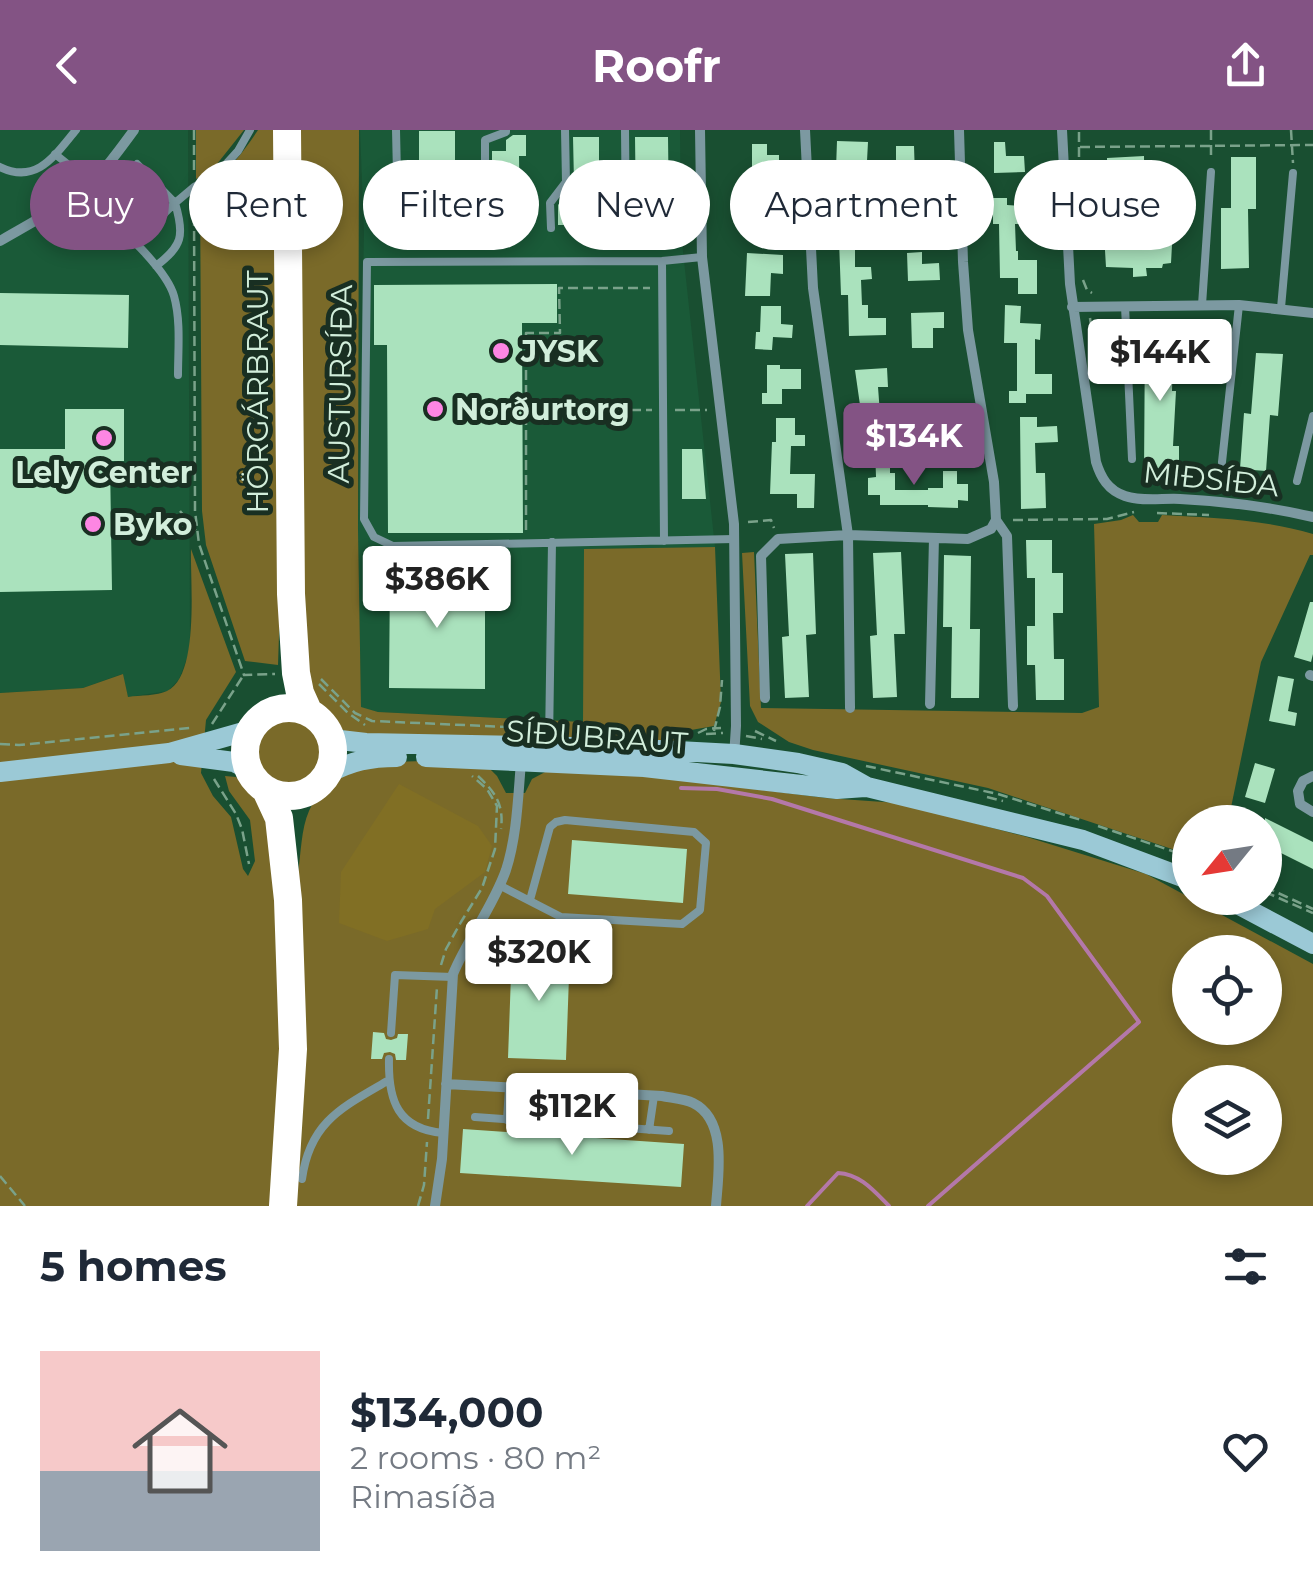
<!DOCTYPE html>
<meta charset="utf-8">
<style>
:root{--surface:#fff;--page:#f2f2f3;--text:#1f2937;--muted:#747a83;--accent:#835384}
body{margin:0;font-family:Montserrat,sans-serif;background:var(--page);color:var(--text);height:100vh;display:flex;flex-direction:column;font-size:38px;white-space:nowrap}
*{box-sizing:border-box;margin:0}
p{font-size:32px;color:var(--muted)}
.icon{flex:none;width:55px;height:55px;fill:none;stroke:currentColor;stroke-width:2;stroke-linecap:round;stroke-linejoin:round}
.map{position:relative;height:1076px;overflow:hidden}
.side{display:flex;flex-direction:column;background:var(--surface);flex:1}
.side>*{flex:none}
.hud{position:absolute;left:30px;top:30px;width:1255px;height:90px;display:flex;gap:20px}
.needle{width:65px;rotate:240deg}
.tools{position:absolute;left:1172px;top:675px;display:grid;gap:20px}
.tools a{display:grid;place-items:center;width:110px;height:110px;border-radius:50%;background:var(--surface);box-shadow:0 5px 15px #0003;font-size:50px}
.price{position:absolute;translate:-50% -85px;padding:0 22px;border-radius:10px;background:#fff;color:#222;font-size:32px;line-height:65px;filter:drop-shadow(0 2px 5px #0008)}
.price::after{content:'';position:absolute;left:50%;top:60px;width:30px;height:22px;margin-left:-15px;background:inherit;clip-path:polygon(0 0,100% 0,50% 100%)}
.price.current{background:var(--accent);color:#fff}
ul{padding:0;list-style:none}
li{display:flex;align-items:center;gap:30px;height:250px;padding:0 40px}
li span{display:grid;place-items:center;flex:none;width:280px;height:200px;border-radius:0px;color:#555}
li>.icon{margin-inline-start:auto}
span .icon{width:120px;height:120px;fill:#fffc;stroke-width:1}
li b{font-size:42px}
h2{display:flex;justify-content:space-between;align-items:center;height:120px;padding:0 40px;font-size:42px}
.tag{padding:0 35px;border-radius:45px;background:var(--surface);box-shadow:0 5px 15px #0003;font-size:35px;line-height:90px}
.tag.current{background:var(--accent);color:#fff}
header{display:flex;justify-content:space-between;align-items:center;height:130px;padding:0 40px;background:var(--accent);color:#fff;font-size:45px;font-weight:700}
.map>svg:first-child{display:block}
.built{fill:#1a5a38}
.green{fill:#7a6a29;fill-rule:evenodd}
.forest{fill:#816f24}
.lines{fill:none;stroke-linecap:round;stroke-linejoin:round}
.stream{stroke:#b478a9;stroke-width:4}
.building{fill:#aae2bd}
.path{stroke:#7aa28a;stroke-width:2.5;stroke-dasharray:10 5;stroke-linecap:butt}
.lane{stroke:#7c99a1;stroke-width:8}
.street{stroke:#7c99a1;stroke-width:10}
.secondary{stroke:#9bc9d6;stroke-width:20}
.highway{stroke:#fff;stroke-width:28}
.poi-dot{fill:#fd86e3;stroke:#192f22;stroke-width:4}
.labels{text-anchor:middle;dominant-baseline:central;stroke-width:10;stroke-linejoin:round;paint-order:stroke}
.poi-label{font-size:30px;font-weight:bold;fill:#d2eedb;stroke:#192f22;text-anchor:start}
.street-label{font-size:30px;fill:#d2eedb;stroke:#192f22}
</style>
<header><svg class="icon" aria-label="back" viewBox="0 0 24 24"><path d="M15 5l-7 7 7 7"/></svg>Roofr<svg class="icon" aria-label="share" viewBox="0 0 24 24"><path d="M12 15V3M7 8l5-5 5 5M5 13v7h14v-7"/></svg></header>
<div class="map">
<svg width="1313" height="1076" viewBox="0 0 1313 1076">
<rect width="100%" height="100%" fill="#194f31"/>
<path class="built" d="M 0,0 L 188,0 L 190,520 L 179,549 L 168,561 L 128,567 L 122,544 L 83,558 L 0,563 Z
M 360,0 L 680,0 L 681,103 L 715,417 L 584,419 L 584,592 L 378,582 L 361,578 L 358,399 L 364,103 Z"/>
<path class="green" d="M 196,0 L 244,0 L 213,39 L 196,49 Z
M 258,0 L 274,0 L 280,476 L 278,535 L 245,531 L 206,415 L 202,381 L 200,59 C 227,45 241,25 258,0 Z
M 299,0 L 359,0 L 358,399 L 361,577 L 378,582 L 583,592 L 584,419 L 715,417 L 721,572 L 714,596 L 691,600 L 676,617 L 359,608 C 319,591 311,569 301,529 Z
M 1133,385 L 1139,392 L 1158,392 L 1162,385 C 1213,388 1263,389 1313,404 L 1313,425 L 1310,425 L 1261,532 L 1228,692 L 1190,692 L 1190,725 L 988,658 L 813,620 L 789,612 L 758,592 L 750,576 L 742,423 L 754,422 L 761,578 L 1082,583 L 1099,577 L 1094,394 L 1121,390 Z
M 191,419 L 236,542 L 206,590 L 201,643 L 213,666 L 231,687 L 243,739 L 248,746 L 255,731 L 250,690 L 229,661 L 225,646 L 236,647 L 266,678 L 298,743 C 301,724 301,699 309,681 C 337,617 429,632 486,635 L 497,646 L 506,663 L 525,663 L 532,649 L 547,641 L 659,647 L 826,668 L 898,673 L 1027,707 L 1146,744 L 1313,834 L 1313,1076 L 0,1076 L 0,563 L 83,558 L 123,544 L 128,567 C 140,565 157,566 167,561 C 200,546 190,450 191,419 ZM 1190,822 L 1265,822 L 1265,898 L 1190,898 ZM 1190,952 L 1265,952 L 1265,1028 L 1190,1028 Z
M253 621a35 35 0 1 1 70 0a35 35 0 1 1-70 0Z"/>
<path class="forest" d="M 399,654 L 478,696 L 492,716 L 485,742 L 435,779 L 428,799 L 387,811 L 339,793 L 341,742 Z"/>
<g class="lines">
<path class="stream" d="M 681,658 L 717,659 L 772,669 L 1023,748 L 1047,766 L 1139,892 L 928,1076
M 807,1076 L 838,1043 C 860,1044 874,1061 889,1076"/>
</g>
<path class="building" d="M 419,1 L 455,1 L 455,95 L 369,95 L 369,61 L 419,61 Z
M 513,5 L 526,5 L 526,26 L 519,26 L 520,100 L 489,100 L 489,84 L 492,78 L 492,21 L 506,21 L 506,10 Z
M 573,7 L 599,7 L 599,95 L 558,95 L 558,75 L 563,68 L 571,68 L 574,52 Z
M 635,7 L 668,7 L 669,86 L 636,86 Z
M 837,11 L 868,12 L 867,31 L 860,31 L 860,54 L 842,54 L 842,40 L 836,39 Z
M 994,12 L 1005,12 L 1006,26 L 1024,26 L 1025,42 L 994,43 Z
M 752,14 L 767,14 L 767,25 L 779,25 L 779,41 L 752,41 Z
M 896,16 L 914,16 L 915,47 L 896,47 Z
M 1144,26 L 1145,113 L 1172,115 L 1171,133 L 1163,134 L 1162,138 L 1146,138 L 1147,146 L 1133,147 L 1133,138 L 1106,137 L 1104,104 L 1108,104 L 1107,28 Z
M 1231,27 L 1256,27 L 1256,79 L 1248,79 L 1249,138 L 1221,139 L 1221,78 L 1231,78 Z
M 753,68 L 772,68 L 772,98 L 754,98 Z
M 834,68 L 851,68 L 851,79 L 866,80 L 866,97 L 855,97 L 855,137 L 871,137 L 872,149 L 861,150 L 862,175 L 868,175 L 868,188 L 886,188 L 886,205 L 849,206 L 848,165 L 841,165 L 839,110 L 834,110 Z
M 993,68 L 1007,68 L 1007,75 L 1024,76 L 1023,94 L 1015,94 L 1016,121 L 1018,121 L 1018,130 L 1037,130 L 1037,164 L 1018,164 L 1018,148 L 1000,148 L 999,94 L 993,94 Z
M 903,70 L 918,70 L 918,77 L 936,77 L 936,95 L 918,95 L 918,100 L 904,100 Z
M 922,122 L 922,134 L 939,133 L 940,150 L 908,151 L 907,123 Z
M 747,123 L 783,125 L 783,144 L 771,143 L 770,166 L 745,166 Z
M 557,154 L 557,193 L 522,193 L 523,403 L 388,403 L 387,215 L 374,215 L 374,155 Z
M 0,163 L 129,165 L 128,218 L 0,215 Z
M 1005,175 L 1021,176 L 1020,193 L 1041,194 L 1040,210 L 1035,209 L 1035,244 L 1052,244 L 1052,264 L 1026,264 L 1026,273 L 1009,273 L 1009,261 L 1017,261 L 1017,213 L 1004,213 Z
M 761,176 L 781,176 L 781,194 L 793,195 L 792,208 L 773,207 L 772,220 L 755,219 L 756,202 L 760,202 Z
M 944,182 L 944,198 L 933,198 L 933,218 L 912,218 L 911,183 Z
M 1217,193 L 1220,245 L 1204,246 L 1202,194 Z
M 1145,201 L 1176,202 L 1176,226 L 1173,226 L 1172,261 L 1176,261 L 1173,316 L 1179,316 L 1179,343 L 1144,343 Z
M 1256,223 L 1283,224 L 1278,286 L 1270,285 L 1266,341 L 1240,339 L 1244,283 L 1251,284 Z
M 767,235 L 780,235 L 780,239 L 801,239 L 801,259 L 782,259 L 782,274 L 762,274 L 762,263 L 767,263 Z
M 887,238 L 888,257 L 878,257 L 880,284 L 884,284 L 885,318 L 866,318 L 865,275 L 860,275 L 855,240 Z
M 65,279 L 124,279 L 124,331 L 110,331 L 112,460 L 0,462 L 0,319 L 65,319 Z
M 1020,287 L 1037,287 L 1037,297 L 1057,296 L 1058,312 L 1035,313 L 1036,343 L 1045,343 L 1046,378 L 1021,379 Z
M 776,288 L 795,288 L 795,305 L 805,305 L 805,316 L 791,316 L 790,344 L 815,344 L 814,378 L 797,378 L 797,364 L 770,364 L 772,312 L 776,312 Z
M 926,291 L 959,291 L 959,310 L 951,310 L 951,330 L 934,330 L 934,311 L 927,311 Z
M 875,318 L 890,318 L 890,343 L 895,343 L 895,360 L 928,360 L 928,358 L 943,358 L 943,341 L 957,341 L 957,354 L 968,354 L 968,371 L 958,370 L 958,378 L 928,377 L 928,375 L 880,375 L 880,365 L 868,365 L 868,348 L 876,347 Z
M 682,319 L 702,319 L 706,369 L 682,369 Z
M 1026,410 L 1052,410 L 1052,443 L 1063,443 L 1063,483 L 1053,483 L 1054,529 L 1064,529 L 1064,570 L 1036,570 L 1035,535 L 1027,535 L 1027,496 L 1035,496 L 1035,448 L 1027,448 Z
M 901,422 L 905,504 L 894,504 L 897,567 L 873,568 L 870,506 L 877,505 L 873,423 Z
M 813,423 L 816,504 L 806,505 L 809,567 L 785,568 L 782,507 L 789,506 L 785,424 Z
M 944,425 L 971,426 L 970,499 L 980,499 L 979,568 L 951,568 L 952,497 L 943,497 Z
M 390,444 L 485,444 L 485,559 L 389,558 Z
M 1310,472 L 1313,472 L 1313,524 L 1311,532 L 1294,527 Z
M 1278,546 L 1294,549 L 1288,581 L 1297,583 L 1295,596 L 1269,591 Z
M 1255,633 L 1275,639 L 1265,673 L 1245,667 Z
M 1265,688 L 1313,712 L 1313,739 L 1265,715 Z
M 572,710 L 687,719 L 683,773 L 568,764 Z
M 512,817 L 570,819 L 566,930 L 508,928 Z
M 373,902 L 384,903 L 386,909 L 391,910 L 397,908 L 398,904 L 408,904 L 406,930 L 396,930 L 395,924 L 390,922 L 384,923 L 382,929 L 371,929 Z
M 463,999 L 684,1014 L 681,1057 L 460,1043 Z"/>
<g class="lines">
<path class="path" d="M 194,0 L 194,43
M 1211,0 L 1211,28
M 1291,0 L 1293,33
M 1080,17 L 1313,15
M 194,71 L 195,381 L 199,414 L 244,545 L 275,544
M 1079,72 L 1079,0
M 1083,150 L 1087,160 L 1092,163
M 1090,188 L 1097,245
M 526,280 L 652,280
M 675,280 L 707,280
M 180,381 L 197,402
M 1157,383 L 1209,385
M 1013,390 L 1107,389 L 1134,382
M 748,392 L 771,390 L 774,398
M 526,400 L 526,203 L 560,203 L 559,158 L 650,158
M 321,549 L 355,583 L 372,591 L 531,598
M 319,554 L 348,583 L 365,595
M 212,594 L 243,546
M 714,601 L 720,577 L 722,550
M 755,601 L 776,611
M 698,603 L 706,599 L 721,598
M 706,604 L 723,603
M 746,606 L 762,609
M 0,614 L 19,615 L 190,598
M 866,636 L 998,664 L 1081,690
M 478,646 C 495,662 504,674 501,699
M 214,649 L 236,684 L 242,699 L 249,734
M 987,667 L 1003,671
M 1098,696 L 1190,727
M 1265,757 L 1313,779
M 1265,762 L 1313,783
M 441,835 L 446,819 L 461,792 L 482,758 L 495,719 L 497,676 L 487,659 L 472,646
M 428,989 L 437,857
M 0,1046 L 25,1076
M 418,1076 L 424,1055 L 427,1012"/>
<path class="lane" d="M 396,0 L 397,44
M 625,0 L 626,98
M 55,24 L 91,53
M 0,37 C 37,55 55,25 76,0
M 81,61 C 106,86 165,134 174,166 C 181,191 178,220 178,245
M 485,78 L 485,10 L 506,2 L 506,0
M 551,98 L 550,73 L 566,52 L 565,0
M 134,113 L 175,73 L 137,34 L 120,53 L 120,66 L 151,97
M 702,127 L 662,131 L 367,132 L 364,389 L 374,407 L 393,416 L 734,409
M 662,131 L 664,411
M 156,136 C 182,116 185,106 175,73 L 194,57 L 217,44 L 238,21 L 250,0
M 1202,175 L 1211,42
M 1125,176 L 1132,329
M 1281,178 L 1293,43
M 1222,332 L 1239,175
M 1297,351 L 1313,286
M 549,612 L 552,412
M 499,755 L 561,787 L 682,794 L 700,780 L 706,713 L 694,702 L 565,690 L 556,692 L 550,697 L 530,770
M 391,903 L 395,845 L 453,847
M 389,929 C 388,971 398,999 443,1003
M 475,987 L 669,1001
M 507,990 L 509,958
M 599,996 L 600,963
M 649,1000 L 654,966
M 302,1049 C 310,991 343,977 389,950"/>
<path class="street" d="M 700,0 L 702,127 L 734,394 L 736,596 L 734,627
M 805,0 L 813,158 L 848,405 L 850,578
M 1062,0 L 1070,154 L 1096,332 C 1101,348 1108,360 1125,366 C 1142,372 1163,368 1180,369 C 1225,371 1269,377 1313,387
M 0,111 C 29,94 62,77 88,55 C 106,39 120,19 134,0
M 1072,177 L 1239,175 L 1313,183
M 996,390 L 1007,406 L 1013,576
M 1310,545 L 1313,546
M 765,568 L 761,426 L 778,409 L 848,405 L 968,409 L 991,399 L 996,390 L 994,352 L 968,200 L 963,132 L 959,0
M 930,574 L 934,408
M 1313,646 L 1303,651 L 1298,661 L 1300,674 L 1313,682
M 446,954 L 662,966 C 672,968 685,969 693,973 C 728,990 718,1046 716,1076
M 435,1076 L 442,1029 L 453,844 C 468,808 493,777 506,740 C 517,706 518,667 521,632"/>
<path class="secondary" d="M 330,606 L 340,610 L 366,613 L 621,618 L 734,624 L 798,633 L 842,643 L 867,657 L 1083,710 L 1190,750
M 181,625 L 234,632 L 248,639
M 426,627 L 644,637 L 837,659 L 865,657
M 0,642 L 169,623 L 250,600
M 327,644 C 351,631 370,627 397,627
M 1226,768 L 1313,814"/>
<path class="highway" d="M 287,0 L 291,464 L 296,543 L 300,563 L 309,583
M245 622a44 44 0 1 1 88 0a44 44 0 1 1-88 0Z
M 266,660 L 279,688 L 288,770 L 293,919 L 283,1076"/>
</g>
<g class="poi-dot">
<circle cx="501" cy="221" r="10"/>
<circle cx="435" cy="279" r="10"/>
<circle cx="104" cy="308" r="10"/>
<circle cx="93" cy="394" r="10"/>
</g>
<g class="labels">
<g class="poi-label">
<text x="521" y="221">JYSK</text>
<text x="455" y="279">Norðurtorg</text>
<text x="104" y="342" text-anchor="middle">Lely Center</text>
<text x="113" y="394">Byko</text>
</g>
<g class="street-label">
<text transform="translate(340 254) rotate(-89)">AUSTURSÍÐA</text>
<text transform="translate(257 262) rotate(-90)">HÖRGÁRBRAUT</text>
<text transform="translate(1211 349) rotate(6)">MIÐSÍÐA</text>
<text transform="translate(597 607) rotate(4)">SÍÐUBRAUT</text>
</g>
</g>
</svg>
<div class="tools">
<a><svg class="needle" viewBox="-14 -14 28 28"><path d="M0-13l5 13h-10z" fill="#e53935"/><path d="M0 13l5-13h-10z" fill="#747a83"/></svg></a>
<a><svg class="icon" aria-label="locate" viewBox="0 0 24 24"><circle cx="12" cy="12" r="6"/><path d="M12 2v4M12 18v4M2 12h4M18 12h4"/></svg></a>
<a><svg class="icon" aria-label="layers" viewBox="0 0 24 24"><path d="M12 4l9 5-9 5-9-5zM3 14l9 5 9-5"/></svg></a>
</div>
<b class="price" style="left:1160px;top:274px">$144K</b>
<b class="price current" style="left:914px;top:358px">$134K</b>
<b class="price" style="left:437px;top:501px">$386K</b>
<b class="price" style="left:539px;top:874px">$320K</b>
<b class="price" style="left:572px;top:1028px">$112K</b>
<div class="hud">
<a class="tag current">Buy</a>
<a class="tag">Rent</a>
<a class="tag">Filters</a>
<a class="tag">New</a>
<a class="tag">Apartment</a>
<a class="tag">House</a>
</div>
</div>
<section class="side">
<h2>5 homes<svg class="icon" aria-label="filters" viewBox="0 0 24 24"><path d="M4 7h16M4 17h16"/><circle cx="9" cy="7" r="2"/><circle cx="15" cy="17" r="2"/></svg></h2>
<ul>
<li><span style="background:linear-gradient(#f6c9c9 60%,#9aa5b1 0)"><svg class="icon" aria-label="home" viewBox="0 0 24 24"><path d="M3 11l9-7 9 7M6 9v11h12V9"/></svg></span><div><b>$134,000</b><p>2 rooms · 80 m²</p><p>Rimasíða</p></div><svg class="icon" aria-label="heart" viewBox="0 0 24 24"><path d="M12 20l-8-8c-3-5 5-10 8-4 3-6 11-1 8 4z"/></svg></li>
</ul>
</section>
